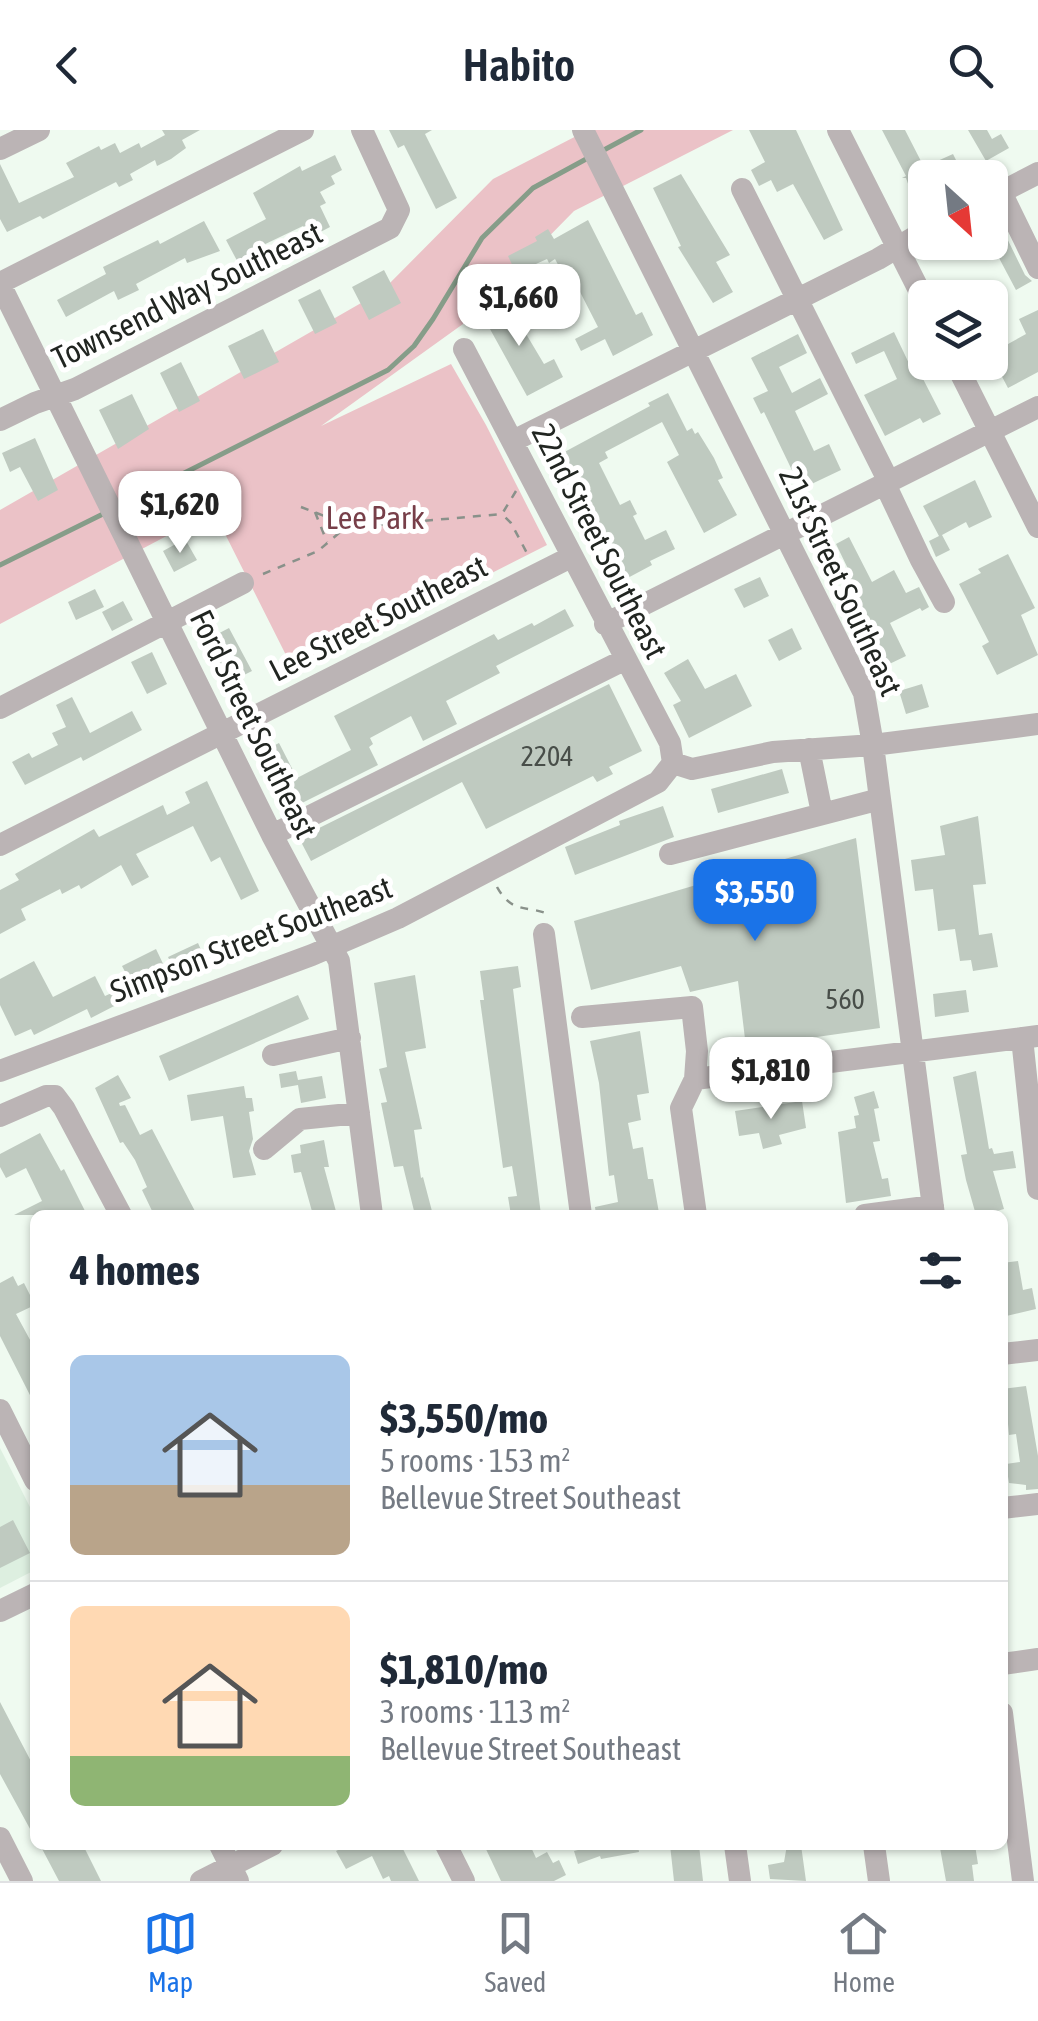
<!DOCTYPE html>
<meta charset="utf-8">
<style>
:root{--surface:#fff;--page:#f6f6f7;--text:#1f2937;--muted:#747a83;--line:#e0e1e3;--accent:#1a73e8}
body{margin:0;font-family:"Asap Condensed",sans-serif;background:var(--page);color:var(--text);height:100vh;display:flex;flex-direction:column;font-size:38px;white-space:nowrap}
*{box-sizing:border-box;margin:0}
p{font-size:32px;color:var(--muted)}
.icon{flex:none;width:55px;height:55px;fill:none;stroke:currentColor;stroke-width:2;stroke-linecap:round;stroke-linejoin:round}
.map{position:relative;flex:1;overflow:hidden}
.drawer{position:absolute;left:30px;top:1080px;width:978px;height:640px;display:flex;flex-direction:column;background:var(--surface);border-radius:15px;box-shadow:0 2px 8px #0004}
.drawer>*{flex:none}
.needle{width:65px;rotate:153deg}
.controls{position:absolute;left:908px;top:30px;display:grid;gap:20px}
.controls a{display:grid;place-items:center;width:100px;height:100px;border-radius:15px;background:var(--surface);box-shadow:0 2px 8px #0004;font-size:50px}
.price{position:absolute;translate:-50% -85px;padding:0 22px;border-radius:20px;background:#fff;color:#222;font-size:32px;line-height:65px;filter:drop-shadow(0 2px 5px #0008)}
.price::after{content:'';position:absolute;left:50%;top:60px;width:30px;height:22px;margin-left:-15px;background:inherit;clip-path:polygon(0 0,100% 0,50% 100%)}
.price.on{background:var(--accent);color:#fff}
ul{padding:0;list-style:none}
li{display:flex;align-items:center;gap:30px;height:250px;padding:0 40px}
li+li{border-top:2px solid var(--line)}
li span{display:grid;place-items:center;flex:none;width:280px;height:200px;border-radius:15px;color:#555}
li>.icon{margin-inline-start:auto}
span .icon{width:120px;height:120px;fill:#fffc;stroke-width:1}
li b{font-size:42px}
h2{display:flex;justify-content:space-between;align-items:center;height:120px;padding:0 40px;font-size:42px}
header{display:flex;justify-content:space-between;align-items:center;height:130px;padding:0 40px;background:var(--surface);font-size:45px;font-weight:600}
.tabs{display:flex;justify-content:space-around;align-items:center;height:140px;border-top:2px solid var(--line);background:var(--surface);font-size:28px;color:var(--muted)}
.tabs a{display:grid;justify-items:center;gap:5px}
.tabs .on{color:var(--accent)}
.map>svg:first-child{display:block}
.built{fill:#ddefe0}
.green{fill:#ebc2c7}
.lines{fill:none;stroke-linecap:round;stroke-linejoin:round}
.stream{stroke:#869d89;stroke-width:5}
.building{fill:#bfcac0}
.path{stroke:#89918a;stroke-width:2.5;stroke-dasharray:8 8;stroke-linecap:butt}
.minor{stroke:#bbb4b5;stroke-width:22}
.labels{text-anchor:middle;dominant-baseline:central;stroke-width:10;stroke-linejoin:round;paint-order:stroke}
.number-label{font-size:28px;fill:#484e49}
.street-label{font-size:32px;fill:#212521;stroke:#fff}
.park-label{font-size:32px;fill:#773f49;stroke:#fff}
</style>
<header><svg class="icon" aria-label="back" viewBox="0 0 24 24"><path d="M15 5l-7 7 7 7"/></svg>Habito<svg class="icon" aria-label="search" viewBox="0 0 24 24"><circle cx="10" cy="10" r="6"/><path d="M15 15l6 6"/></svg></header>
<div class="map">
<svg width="1038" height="1751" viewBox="0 0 1038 1751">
<rect width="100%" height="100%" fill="#effaf0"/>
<path class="built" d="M 0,1318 L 35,1387 L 35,1440 L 0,1458 Z"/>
<path class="green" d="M 588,0 L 733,0 L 574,81 L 463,194 L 321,296 L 451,234 L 486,295 L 547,415 L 295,543 L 211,376 L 176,401 L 0,494 L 0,380 L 382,161 L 493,49 Z"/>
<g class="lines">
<path class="stream" d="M 602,21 L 641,0
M 119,376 L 388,240 L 414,216 L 433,189 L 482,108 L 533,58 L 588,28
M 0,435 L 105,383"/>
</g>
<path class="building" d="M 162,0 L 200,0 L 182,10 L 186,18 L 171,29 L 157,36 L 155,30 L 130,44 L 133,50 L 119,57 L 116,52 L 43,89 L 40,86 L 7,102 L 0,89 L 0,34 L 19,73 L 74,47 L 66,33 L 99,16 L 101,20 L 115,13 L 120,23 L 139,13 L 141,18 L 165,5 Z
M 389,0 L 432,0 L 425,4 L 457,68 L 436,79 L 404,15 L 398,18 Z
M 749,0 L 796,0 L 843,100 L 824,110 L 793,54 L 777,62 L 771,50 L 759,56 L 751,40 L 765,32 Z
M 882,0 L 905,0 L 924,37 L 953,24 L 962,42 L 950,48 L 925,48 L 925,62 L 913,68 L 906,48 L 902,48 L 906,46 Z
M 968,0 L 987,0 L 992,9 L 1001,4 L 1009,18 L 986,31 Z
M 335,25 L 342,40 L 331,46 L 335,54 L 320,62 L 326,73 L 320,76 L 330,97 L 309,108 L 303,96 L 257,118 L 258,121 L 251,125 L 256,134 L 242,140 L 226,110 L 266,89 L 253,63 L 300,36 L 302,41 Z
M 681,44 L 730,125 L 716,132 L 733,162 L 713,173 L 678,117 L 681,116 L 653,58 Z
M 588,90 L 636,185 L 642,182 L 653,205 L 613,226 L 605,209 L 581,221 L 575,209 L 598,197 L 578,158 L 572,161 L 555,129 L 549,133 L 547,129 L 516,143 L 508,126 L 537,111 L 535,107 L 548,99 L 554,109 Z
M 204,91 L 220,121 L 187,133 L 185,128 L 136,154 L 139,160 L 118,170 L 114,161 L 66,187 L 57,170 L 106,144 L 103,137 L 158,110 L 160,114 Z
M 999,92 L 1025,145 L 1032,151 L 1016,160 L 990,111 L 990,96 Z
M 384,140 L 401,173 L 369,190 L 352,157 Z
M 320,159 L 337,193 L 315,204 L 298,170 Z
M 504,167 L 544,234 L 554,229 L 563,247 L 527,266 L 480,181 Z
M 1038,180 L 1038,242 L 1008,258 L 990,224 L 1026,204 L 1019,189 Z
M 263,199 L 279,232 L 244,249 L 228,216 Z
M 894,202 L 915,246 L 920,243 L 941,284 L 923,293 L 920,288 L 885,306 L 864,265 L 897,249 L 884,221 L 856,234 L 851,223 Z
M 798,204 L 807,223 L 779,237 L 792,263 L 820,248 L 828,264 L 795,281 L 814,321 L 829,314 L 841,340 L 801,359 L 764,282 L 761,284 L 753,268 L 768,261 L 751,228 Z
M 181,232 L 200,271 L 179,282 L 160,243 Z
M 668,263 L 687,301 L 692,298 L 695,304 L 698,302 L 714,328 L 723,348 L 718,350 L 737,385 L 704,403 L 667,332 L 679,325 L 662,292 L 605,322 L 608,328 L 599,333 L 620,375 L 630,370 L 637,384 L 633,386 L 645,410 L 666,400 L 675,419 L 650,431 L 652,435 L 622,451 L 587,366 L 581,369 L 557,326 L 650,276 L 648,273 Z
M 132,264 L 149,299 L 118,319 L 99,280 Z
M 35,308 L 58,360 L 38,371 L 20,337 L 10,342 L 2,323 Z
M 975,350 L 992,387 L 969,398 L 966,392 L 942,405 L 950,420 L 936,427 L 929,411 L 939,406 L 923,376 Z
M 849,407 L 872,452 L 894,440 L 906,463 L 919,457 L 929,477 L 922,481 L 920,478 L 890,493 L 906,526 L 881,538 L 858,491 L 862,488 L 842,449 L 851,445 L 836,414 Z
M 185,409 L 197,430 L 174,442 L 163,421 Z
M 1008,424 L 1035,478 L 1021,485 L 1038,525 L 997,545 L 982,516 L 989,512 L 959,454 L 981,443 L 978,439 Z
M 760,447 L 769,466 L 744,478 L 734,459 Z
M 95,459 L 104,477 L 76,490 L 68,472 Z
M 123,471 L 133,490 L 112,501 L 102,482 Z
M 565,479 L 574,496 L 496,536 L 500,543 L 446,571 L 457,594 L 423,611 L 411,586 L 370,608 L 373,614 L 369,617 L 378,635 L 288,680 L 259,623 L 279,613 L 297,648 L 351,620 L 334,586 L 494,504 L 498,510 L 532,493 L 534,496 Z
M 229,498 L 252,541 L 228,553 L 206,510 Z
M 792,498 L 802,519 L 779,531 L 768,510 Z
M 152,522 L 167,554 L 147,564 L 131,532 Z
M 688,529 L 705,559 L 736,544 L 752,576 L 689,608 L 673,575 L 681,571 L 664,543 Z
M 609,554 L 642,621 L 609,637 L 613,644 L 597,652 L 593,646 L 486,699 L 462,652 L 311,731 L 299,708 Z
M 922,554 L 929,577 L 906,584 L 899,561 Z
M 72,567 L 90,603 L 132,581 L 142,600 L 83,631 L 81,627 L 25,655 L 12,632 L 29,623 L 32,628 L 58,615 L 52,603 L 66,597 L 56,575 Z
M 782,639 L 789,663 L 718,683 L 711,659 Z
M 207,651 L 259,761 L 241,770 L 220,727 L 211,732 L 193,696 L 136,724 L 149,747 L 132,756 L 121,735 L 81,759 L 79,755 L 62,764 L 60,759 L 21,779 L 26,790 L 0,804 L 0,760 L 19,750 L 15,744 L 94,699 L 99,707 L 163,675 L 167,685 L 190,673 L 185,662 Z
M 663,676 L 674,707 L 575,745 L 565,717 L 620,695 L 619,691 Z
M 978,686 L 986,754 L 973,755 L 979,805 L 992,803 L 998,837 L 973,841 L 971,830 L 960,831 L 955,799 L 938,801 L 933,759 L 915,761 L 911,730 L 945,725 L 940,696 Z
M 856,708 L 880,898 L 746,917 L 738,851 L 690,862 L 681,836 L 591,860 L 574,791 Z
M 198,813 L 207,833 L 178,848 L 168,827 Z
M 156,819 L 167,842 L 134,859 L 122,836 Z
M 34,831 L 53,867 L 95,846 L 105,866 L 116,861 L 122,872 L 91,888 L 87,879 L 34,905 L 31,899 L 15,906 L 0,875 L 0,849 Z
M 518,836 L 521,857 L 513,859 L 541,1085 L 511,1085 L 508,1067 L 517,1066 L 512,1036 L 503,1038 L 480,870 L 484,870 L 480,841 Z
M 415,845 L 426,918 L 405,922 L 422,999 L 414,1000 L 421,1048 L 423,1047 L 433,1085 L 415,1085 L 403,1036 L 394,1037 L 381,973 L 387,972 L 379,939 L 387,937 L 374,853 Z
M 966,860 L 969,882 L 935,887 L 933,864 Z
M 298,865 L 309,889 L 169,951 L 159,926 Z
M 640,901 L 649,963 L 637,965 L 641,990 L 628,993 L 633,1019 L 643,1017 L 648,1049 L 653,1049 L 659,1083 L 596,1085 L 595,1077 L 618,1072 L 614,1045 L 609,1046 L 599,953 L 590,911 Z
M 296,941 L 298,950 L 322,946 L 326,968 L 301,973 L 298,955 L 281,958 L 279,944 Z
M 976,941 L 989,1019 L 992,1018 L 994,1024 L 1013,1021 L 1016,1038 L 993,1041 L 1004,1079 L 983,1085 L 976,1085 L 966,1050 L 961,1025 L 967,1024 L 953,947 Z
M 118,945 L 131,968 L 119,973 L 120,976 L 125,975 L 140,1005 L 152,999 L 197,1085 L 154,1085 L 142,1060 L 147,1057 L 135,1030 L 123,1012 L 120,1013 L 95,958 Z
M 244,956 L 246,968 L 252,968 L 254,981 L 249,982 L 253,1009 L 249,1021 L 256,1045 L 233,1048 L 223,986 L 191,991 L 187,965 Z
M 874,961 L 879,978 L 874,979 L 880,1011 L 873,1012 L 882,1049 L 888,1048 L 891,1066 L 846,1073 L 838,1002 L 856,998 L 854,986 L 859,985 L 854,967 Z
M 802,971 L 806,998 L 779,1005 L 782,1014 L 763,1019 L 759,1003 L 739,1006 L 735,981 Z
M 40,1003 L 61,1041 L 64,1039 L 87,1085 L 14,1085 L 42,1071 L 26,1038 L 6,1048 L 0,1037 L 0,1024 Z
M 324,1010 L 329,1037 L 324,1037 L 337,1085 L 313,1085 L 301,1042 L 294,1043 L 291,1025 L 301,1023 L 300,1015 Z
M 1018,1131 L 1023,1160 L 1032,1158 L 1036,1179 L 1002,1187 L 1002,1133 Z
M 13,1146 L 18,1156 L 24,1153 L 35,1175 L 16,1184 L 35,1219 L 35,1275 L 0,1206 L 0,1153 Z
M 1026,1256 L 1038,1326 L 1038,1359 L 1026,1360 L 1026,1355 L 1009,1353 L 1006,1334 L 1020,1332 L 1016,1304 L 1009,1305 L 1008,1294 L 1002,1294 L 1002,1259 Z
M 13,1390 L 30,1423 L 0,1438 L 0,1397 Z
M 0,1572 L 35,1639 L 35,1708 L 0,1644 Z
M 40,1715 L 83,1715 L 101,1751 L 59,1751 Z
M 348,1715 L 401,1715 L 419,1751 L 391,1751 L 389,1746 L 383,1749 L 372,1726 L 346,1739 L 336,1721 Z
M 484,1715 L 530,1715 L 536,1728 L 547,1722 L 553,1733 L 559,1730 L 566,1745 L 554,1751 L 501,1751 Z
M 598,1715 L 638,1715 L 639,1722 L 601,1729 L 600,1726 L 578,1734 L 574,1721 Z
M 670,1715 L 699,1715 L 703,1751 L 674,1751 Z
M 787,1715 L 801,1715 L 806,1751 L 770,1749 L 768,1735 L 784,1732 Z
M 956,1715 L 975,1715 L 978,1734 L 972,1735 L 974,1751 L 946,1751 L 940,1718 Z"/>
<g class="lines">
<path class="path" d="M 516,361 L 502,384 L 511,393 L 528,425
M 301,377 L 353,397 L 502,384
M 315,382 L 327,412
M 263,444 L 318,421 L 346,397
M 497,757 C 512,784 526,775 548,784"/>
<path class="minor" d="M 583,0 L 864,563 L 873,615 L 934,1085
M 838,0 L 925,172
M 0,19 L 39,0
M 742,59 L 889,352
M 1001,62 L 1038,138
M 990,68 L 1038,43
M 0,153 L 303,0
M 0,154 L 272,705 L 339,831 L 372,1085
M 464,219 L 670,613 L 673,633
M 955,232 L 1038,397
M 0,290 L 35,273 L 75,259 L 390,98 L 399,80 L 362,0
M 513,311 L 878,129 L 925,101
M 885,354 L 921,430 L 944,472
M 605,494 L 1038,277
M 0,578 L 243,453
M 809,619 L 822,683
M 673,633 L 692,639 L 773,622 L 873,615 L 1038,594
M 272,705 L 624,530
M 0,715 L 571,427
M 670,724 L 880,669
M 544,804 L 581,1085
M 582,887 L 692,877 L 697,921 L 695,949 L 681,978 L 696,1085
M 1022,908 L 1038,1059
M 273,925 L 350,908
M 0,941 L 312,825 L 398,788 L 658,652 L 673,633
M 695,949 L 1038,906
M 0,986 L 46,966 L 55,966 L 64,978 L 121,1085
M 264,1019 L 300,989 L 359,983
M 865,1085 L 933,1076
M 1002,1224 L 1038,1220
M 0,1280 L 35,1350
M 1002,1378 L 1038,1374
M 0,1481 L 35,1464
M 1002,1534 L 1038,1529
M 1002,1583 L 1023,1751
M 0,1708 L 22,1751
M 220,1715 L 238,1751
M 446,1715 L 464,1751
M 735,1715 L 740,1751
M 874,1715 L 879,1751
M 201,1751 L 272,1715"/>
</g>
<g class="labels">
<g class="number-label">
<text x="547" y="626">2204</text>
<text x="845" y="869">560</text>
</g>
<g class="street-label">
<text transform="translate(187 165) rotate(-26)">Townsend Way Southeast</text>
<text transform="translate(600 411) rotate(63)">22nd Street Southeast</text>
<text transform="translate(841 451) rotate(65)">21st Street Southeast</text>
<text transform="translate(378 488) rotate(-27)">Lee Street Southeast</text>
<text transform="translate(254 594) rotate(64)">Ford Street Southeast</text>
<text transform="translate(251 809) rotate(-21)">Simpson Street Southeast</text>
</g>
<g class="park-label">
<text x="375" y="387">Lee Park</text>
</g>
</g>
</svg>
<div class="controls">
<a><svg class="needle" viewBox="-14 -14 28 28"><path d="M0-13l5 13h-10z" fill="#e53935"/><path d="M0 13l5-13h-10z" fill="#747a83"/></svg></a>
<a><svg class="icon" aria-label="layers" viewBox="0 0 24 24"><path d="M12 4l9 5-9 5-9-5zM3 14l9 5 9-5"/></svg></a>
</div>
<b class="price" style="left:519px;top:219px">$1,660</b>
<b class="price" style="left:180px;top:426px">$1,620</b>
<b class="price on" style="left:755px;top:814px">$3,550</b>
<b class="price" style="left:771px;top:992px">$1,810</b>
<section class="drawer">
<h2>4 homes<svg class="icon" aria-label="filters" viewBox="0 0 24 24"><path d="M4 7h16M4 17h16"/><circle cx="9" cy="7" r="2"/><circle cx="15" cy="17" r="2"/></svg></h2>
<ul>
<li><span style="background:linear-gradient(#a9c7e8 65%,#b9a48a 0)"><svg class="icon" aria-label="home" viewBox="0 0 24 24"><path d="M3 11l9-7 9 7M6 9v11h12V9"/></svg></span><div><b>$3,550/mo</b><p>5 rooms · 153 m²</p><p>Bellevue Street Southeast</p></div></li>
<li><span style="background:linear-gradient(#ffd9b3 75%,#8fb573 0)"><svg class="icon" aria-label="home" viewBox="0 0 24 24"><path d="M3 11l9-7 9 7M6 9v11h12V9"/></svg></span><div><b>$1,810/mo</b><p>3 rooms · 113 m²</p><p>Bellevue Street Southeast</p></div></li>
</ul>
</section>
</div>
<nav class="tabs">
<a class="on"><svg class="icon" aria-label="map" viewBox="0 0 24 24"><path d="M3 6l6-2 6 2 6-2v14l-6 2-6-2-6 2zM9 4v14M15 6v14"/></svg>Map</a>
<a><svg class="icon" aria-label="saved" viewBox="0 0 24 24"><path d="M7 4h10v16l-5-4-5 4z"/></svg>Saved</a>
<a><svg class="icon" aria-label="home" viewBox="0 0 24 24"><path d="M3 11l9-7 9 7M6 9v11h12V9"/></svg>Home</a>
</nav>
